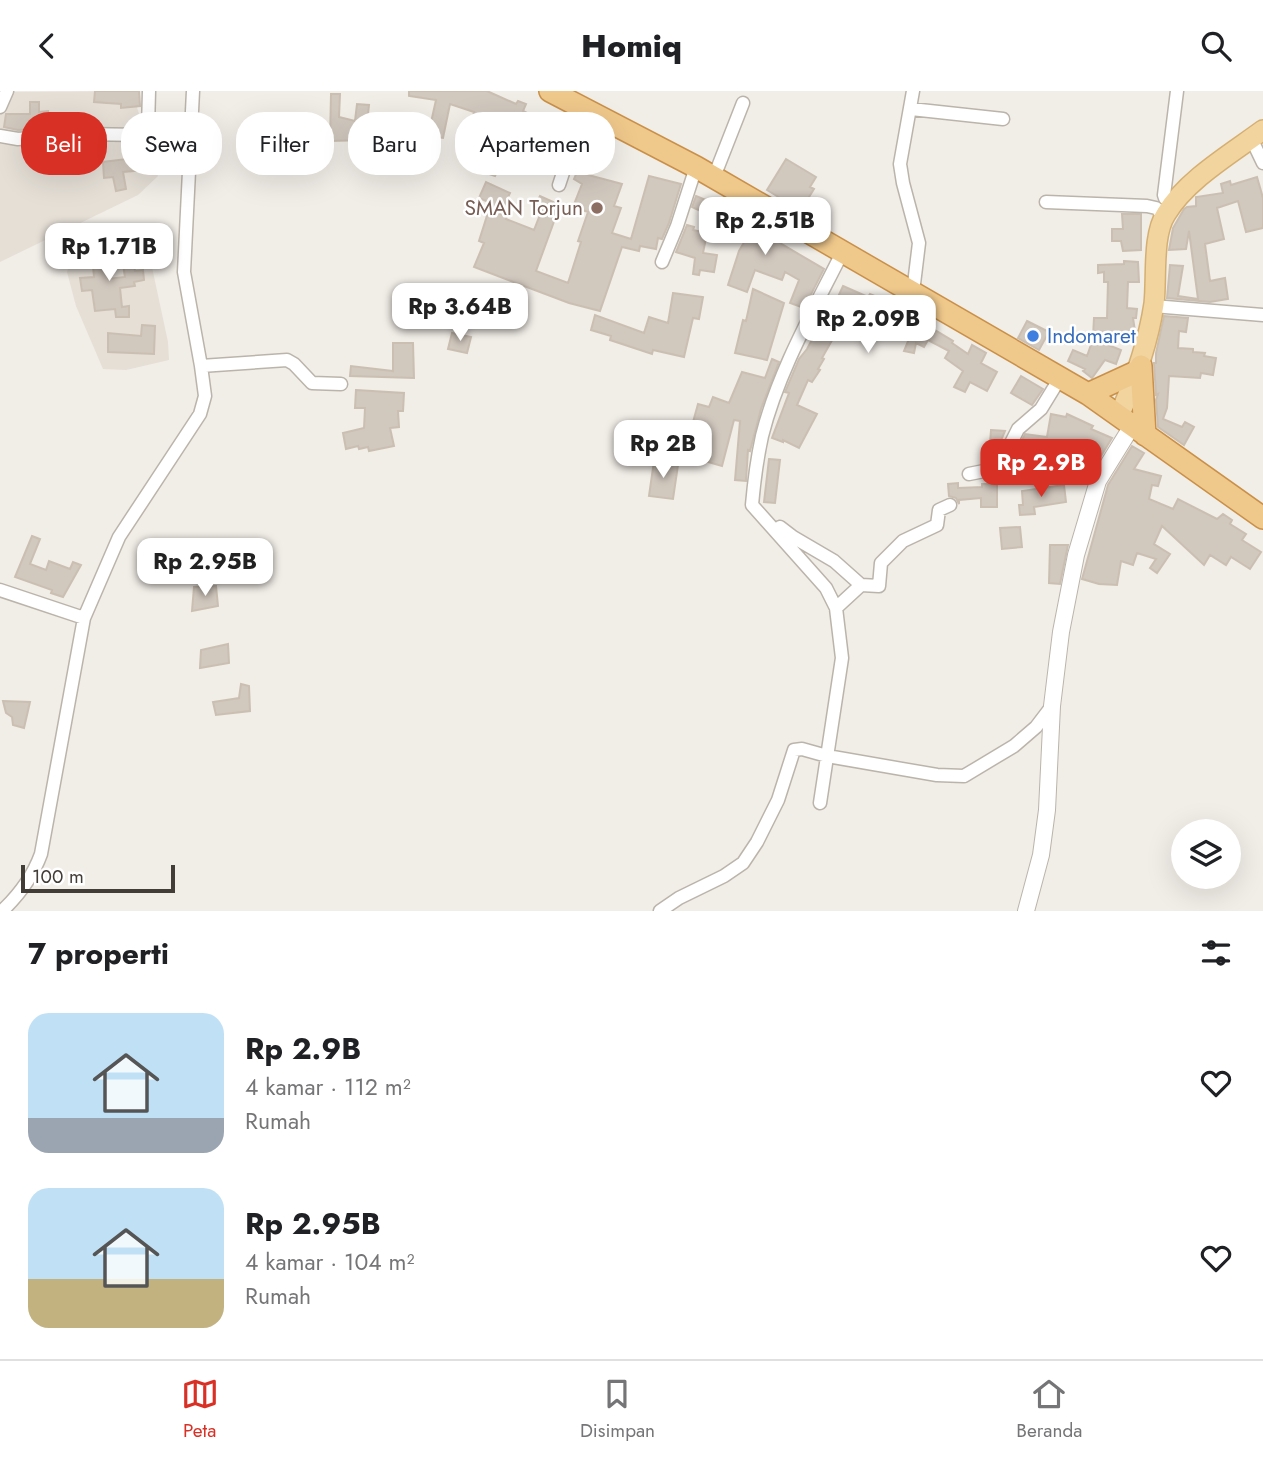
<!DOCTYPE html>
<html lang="id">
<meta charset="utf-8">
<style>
:root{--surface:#fff;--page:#f6f6f6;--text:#202124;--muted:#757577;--line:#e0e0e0;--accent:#d93025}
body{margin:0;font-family:Jost,sans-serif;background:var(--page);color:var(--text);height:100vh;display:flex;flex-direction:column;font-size:26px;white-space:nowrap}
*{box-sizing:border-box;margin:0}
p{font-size:23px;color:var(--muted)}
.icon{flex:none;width:38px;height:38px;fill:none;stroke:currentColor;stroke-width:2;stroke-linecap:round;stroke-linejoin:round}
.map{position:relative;height:820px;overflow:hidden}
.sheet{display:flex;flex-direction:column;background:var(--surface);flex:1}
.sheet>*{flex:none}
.top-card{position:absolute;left:21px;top:21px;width:700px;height:63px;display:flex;gap:14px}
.buttons{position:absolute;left:1171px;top:728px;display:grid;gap:14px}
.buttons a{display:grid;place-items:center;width:70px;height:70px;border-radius:50%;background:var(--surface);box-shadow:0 7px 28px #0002;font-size:35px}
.scale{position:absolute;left:21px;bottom:18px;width:154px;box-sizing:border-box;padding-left:7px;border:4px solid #433d37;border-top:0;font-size:19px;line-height:24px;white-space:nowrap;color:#433d37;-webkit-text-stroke:5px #fff;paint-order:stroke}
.price{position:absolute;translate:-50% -60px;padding:0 16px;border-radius:14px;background:#fff;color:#222;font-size:23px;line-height:46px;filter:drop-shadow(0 2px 4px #0008)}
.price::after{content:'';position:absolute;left:50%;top:42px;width:21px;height:16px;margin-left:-10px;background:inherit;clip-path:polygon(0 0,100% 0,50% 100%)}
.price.selected{background:var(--accent);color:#fff}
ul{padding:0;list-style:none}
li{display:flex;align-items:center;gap:21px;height:175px;padding:0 28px}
li span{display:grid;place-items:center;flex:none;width:196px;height:140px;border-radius:21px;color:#555}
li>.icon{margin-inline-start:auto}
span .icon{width:84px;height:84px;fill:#fffc;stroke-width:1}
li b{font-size:30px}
h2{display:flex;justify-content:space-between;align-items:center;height:84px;padding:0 28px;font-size:30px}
.tag{padding:0 24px;border-radius:28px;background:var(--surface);box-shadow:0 7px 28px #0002;font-size:24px;line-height:63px}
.tag.selected{background:var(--accent);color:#fff}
header{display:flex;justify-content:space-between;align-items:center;height:91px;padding:0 28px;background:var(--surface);font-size:32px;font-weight:800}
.dock{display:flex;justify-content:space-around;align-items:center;height:98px;border-top:2px solid var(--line);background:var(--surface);font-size:19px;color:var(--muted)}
.dock a{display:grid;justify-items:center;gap:4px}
.dock .selected{color:var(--accent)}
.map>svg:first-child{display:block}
.residential{fill:#e5dfd6}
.building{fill:#d1c8be;stroke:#cbbfb2;stroke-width:2}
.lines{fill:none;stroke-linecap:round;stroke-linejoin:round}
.minor-casing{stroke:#bbb4ab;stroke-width:15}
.tertiary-casing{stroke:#bbb4ab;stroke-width:18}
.primary-casing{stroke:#d5af71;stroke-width:22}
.trunk-casing{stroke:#ca9048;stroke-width:24}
.minor{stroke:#fff;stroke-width:12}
.tertiary{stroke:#fff;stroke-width:16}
.primary{stroke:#f2d49f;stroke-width:19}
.trunk{stroke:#efc88b;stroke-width:21}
.education-dot{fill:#8d6e63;stroke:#fff;stroke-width:2.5}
.shop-dot{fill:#3f7fe0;stroke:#fff;stroke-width:2.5}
.labels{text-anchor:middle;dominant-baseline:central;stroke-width:5;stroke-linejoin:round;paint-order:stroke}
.education-label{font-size:21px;fill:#785e54;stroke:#fff;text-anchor:end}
.shop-label{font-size:21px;fill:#366cbe;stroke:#fff;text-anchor:start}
</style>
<header><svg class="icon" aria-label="back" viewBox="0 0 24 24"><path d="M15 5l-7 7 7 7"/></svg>Homiq<svg class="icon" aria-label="search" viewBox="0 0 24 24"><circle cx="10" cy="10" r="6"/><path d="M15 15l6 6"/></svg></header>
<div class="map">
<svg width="1263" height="820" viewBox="0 0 1263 820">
<rect width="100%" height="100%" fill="#f1ede7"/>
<path class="residential" d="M 132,0 L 158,85 L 138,104 L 0,171 L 0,1 Z
M 111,138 L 150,167 L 168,251 L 169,269 L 126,279 L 103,278 L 76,215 L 67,181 L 76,146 Z"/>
<path class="building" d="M 95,0 L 139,0 L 140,15 L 121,17 L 121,13 L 94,11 Z
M 409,0 L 487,0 L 516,13 L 518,10 L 526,13 L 523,20 L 537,27 L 530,39 L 518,33 L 516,38 L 483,24 L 482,28 L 473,25 L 474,21 L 450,13 L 443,47 L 428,45 L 436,9 L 409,5 Z
M 331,3 L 340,3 L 339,26 L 355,30 L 357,13 L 369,14 L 365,49 L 330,50 Z
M 30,11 L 39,11 L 39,21 L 48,20 L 48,29 L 36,30 L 35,38 L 18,39 L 4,36 L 6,23 L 30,23 Z
M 485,41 L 510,51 L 520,58 L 512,72 L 503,67 L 495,85 L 471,77 Z
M 143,66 L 144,79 L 123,81 L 126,98 L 116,100 L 113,86 L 104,87 L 103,71 Z
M 786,68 L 816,86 L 810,96 L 814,98 L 809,106 L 818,111 L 810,125 L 767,99 Z
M 577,81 L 622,93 L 614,115 L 621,117 L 612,142 L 631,148 L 649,85 L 681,93 L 669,132 L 662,148 L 658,147 L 656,158 L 640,155 L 639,160 L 622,156 L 600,220 L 569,212 L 474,176 L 484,152 L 479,150 L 491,112 L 479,107 L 486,91 L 510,102 L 500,123 L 507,125 L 506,128 L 534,139 L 541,121 L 533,118 L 540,105 L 560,114 L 536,180 L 568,192 L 581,151 L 578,150 L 588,121 L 573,116 L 582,93 L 574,88 Z
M 1257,86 L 1263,107 L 1263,137 L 1246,141 L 1238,110 L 1217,117 L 1224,148 L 1205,153 L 1210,190 L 1225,187 L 1228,208 L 1210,211 L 1167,207 L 1170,174 L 1183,175 L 1178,205 L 1198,208 L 1189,140 L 1186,158 L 1169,159 L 1173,137 L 1184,118 L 1187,116 L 1196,115 L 1196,106 L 1223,102 L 1221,93 L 1230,90 L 1231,94 Z
M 696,105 L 730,119 L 729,122 L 824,178 L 804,217 L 790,212 L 799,189 L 785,181 L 782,189 L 755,179 L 747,201 L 728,194 L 739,160 L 749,143 L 692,116 Z
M 1122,123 L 1141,123 L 1141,159 L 1123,160 L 1121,150 L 1112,150 L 1112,138 L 1123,138 Z
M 687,134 L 694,136 L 693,139 L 707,142 L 703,162 L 717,164 L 714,181 L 700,179 L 699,184 L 693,183 L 695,167 L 676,161 Z
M 105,151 L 108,188 L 125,186 L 123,174 L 134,172 L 135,180 L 143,179 L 144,189 L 134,191 L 135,195 L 120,197 L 122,216 L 129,215 L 129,226 L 116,226 L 115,218 L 95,220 L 92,199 L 82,200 L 80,187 L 94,186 L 91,152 Z
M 1124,170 L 1138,171 L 1139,191 L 1128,191 L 1127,217 L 1137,218 L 1136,227 L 1133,227 L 1135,240 L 1093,246 L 1094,227 L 1107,227 L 1108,191 L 1104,191 L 1104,181 L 1098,182 L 1098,174 L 1124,173 Z
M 843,195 L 868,206 L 870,203 L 884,209 L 885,206 L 895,210 L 893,215 L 926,231 L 925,233 L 953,250 L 952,252 L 968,263 L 972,254 L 986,262 L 981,272 L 997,281 L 987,300 L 970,291 L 965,301 L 954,296 L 963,280 L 945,267 L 949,260 L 928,249 L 924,256 L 916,252 L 914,262 L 904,260 L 911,243 L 885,232 L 884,236 L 871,231 L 868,237 L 850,229 L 845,238 L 841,236 L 835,244 L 822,267 L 824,268 L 818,278 L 820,279 L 812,291 L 808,289 L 797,314 L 817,323 L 799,357 L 783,349 L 783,351 L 772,347 L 789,302 L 785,301 L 799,268 L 807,258 L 829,217 L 832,219 Z
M 753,198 L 784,212 L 767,269 L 735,262 L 743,229 L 746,230 Z
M 673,202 L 703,206 L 699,228 L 693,227 L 684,266 L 653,259 L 652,263 L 610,249 L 611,245 L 591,239 L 595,224 L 644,242 L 649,226 L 668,232 Z
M 1164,225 L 1188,227 L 1186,241 L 1179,240 L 1178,257 L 1193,258 L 1193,261 L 1205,262 L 1204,265 L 1216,267 L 1213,284 L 1201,282 L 1200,287 L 1169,285 L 1167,317 L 1163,328 L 1182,336 L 1185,331 L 1194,336 L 1184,354 L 1158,336 L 1156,309 L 1158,303 L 1156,304 L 1154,272 L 1156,272 L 1156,262 Z
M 1027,230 L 1049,241 L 1039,259 L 1018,247 Z
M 142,234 L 155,235 L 154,263 L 108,261 L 108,242 L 141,245 Z
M 452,242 L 471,246 L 467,262 L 448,258 Z
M 1093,248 L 1121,259 L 1116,273 L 1105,269 L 1092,287 L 1083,280 L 1085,278 L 1068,270 L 1073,259 L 1087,265 Z
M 393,252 L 413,252 L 414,287 L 350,285 L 351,275 L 393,280 Z
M 772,268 L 779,271 L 761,318 L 750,360 L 748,359 L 746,390 L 735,389 L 740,330 L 734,329 L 722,375 L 691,366 L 700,333 L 693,331 L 698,313 L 709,316 L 713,306 L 729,312 L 742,281 L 765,287 Z
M 1021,285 L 1043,298 L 1032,314 L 1011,302 Z
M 356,299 L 404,302 L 403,320 L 398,320 L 399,336 L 390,337 L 394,355 L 369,360 L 368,356 L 359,358 L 358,355 L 346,358 L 343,342 L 364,337 L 365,317 L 355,317 Z
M 1051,323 L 1066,326 L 1067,323 L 1093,335 L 1091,338 L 1112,347 L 1090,383 L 1062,375 L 1064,369 L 1030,363 L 1028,374 L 1017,372 L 1020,353 L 1025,343 L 1047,346 Z
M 991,339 L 1005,340 L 994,366 L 989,366 Z
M 1132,355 L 1144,362 L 1134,378 L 1161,385 L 1158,395 L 1152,394 L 1149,408 L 1173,418 L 1178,408 L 1217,428 L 1223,423 L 1232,429 L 1230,433 L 1246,443 L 1242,449 L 1261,461 L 1250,478 L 1231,466 L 1226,474 L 1210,464 L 1204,474 L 1162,435 L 1154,453 L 1170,463 L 1157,482 L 1150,477 L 1156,468 L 1137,462 L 1133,474 L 1121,470 L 1117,494 L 1099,493 L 1082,488 L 1108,394 Z
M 769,368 L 780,369 L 775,412 L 764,411 Z
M 654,370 L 678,374 L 673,408 L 649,405 Z
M 958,392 L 958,397 L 982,396 L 982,393 L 997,393 L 997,416 L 981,416 L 981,407 L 959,409 L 959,413 L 956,407 L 949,405 L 948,393 Z
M 1064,394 L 1066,411 L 1034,416 L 1035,423 L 1020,424 L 1019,414 L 1023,414 L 1022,400 Z
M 1020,436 L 1022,456 L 1002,458 L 1000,437 Z
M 32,445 L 40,448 L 30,473 L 46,479 L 49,470 L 70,478 L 73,471 L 81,474 L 63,506 L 51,502 L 52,499 L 15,486 Z
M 1050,454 L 1068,454 L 1060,493 L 1049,492 Z
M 216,495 L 218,515 L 192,520 L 194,496 Z
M 228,553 L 229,572 L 200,577 L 201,559 Z
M 241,593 L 249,595 L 250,620 L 216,624 L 213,611 L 239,607 Z
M 3,610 L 30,611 L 24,637 L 13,634 L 12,626 L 6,622 Z"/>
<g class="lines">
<g class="minor-casing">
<path id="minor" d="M 193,0 L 184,181 L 201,275
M 0,16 L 7,0
M 911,18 L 1003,28
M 0,45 L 18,48 L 82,43 L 142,44 L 148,37 L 149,0
M 1251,47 L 1263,72
M 714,86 L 743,12
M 559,94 L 584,18
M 1175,109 L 1165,107 L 1164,104 L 1177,0
M 1046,111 L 1147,115 L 1156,117 L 1164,125
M 662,171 L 677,135 L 696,76
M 913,201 L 919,152 L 903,92 L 900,73 L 913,0
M 1153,215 L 1263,224
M 969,383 L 989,379 L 1000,374 L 1018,338 L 1041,318 L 1060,287
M 780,436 L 793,446 L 834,470 L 861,494 L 836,517
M 861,494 L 879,495 L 881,472 L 903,450 L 937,434 L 939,419 L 950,414
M 0,499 L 84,527
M 820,712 L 842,567 L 836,517 L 826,497 L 752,414 C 754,391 757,368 762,345 C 778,281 813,220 842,162
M 2,820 C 20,803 33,785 41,763 L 84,527 L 119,446 L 200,323 L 205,305 L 201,275 L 287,269 L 294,273 L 312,292 L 341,293
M 660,820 L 679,807 L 724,785 L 743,772 L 757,751 L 778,709 L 794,659 L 802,658 L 827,665 L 937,684 L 964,685 L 1014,655 L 1036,636 L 1052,615"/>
</g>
<g class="tertiary-casing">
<path id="tertiary" d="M 1026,820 L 1041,764 L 1047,719 L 1052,615 L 1061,541 L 1076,464 L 1098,390 L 1132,335"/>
</g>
<g class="primary-casing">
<path id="primary" d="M 1119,325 C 1135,289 1148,253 1154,213 C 1157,187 1152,144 1166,123 C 1186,89 1232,62 1263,39"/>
</g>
<g class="trunk-casing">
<path id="trunk" d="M 550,0 L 696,76 L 1088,303 L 1263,427
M 1141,275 L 1145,344
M 1088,303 L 1138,280"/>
</g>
<use href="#minor" class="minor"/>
<use href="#tertiary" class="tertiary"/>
<use href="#primary" class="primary"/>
<use href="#trunk" class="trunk"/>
</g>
<circle class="education-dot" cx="597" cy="117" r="7"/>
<circle class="shop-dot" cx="1033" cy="245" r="7"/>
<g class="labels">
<g class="education-label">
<text x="583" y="117">SMAN Torjun</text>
</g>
<g class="shop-label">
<text x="1047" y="245">Indomaret</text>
</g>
</g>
</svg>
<div class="buttons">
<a><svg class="icon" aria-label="layers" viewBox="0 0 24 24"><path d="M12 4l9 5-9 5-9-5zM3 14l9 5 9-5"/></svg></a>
</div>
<div class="scale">100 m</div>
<b class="price" style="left:765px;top:166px">Rp 2.51B</b>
<b class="price" style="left:109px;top:192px">Rp 1.71B</b>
<b class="price" style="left:460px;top:252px">Rp 3.64B</b>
<b class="price" style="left:868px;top:264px">Rp 2.09B</b>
<b class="price" style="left:663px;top:389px">Rp 2B</b>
<b class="price selected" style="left:1041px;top:408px">Rp 2.9B</b>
<b class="price" style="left:205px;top:507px">Rp 2.95B</b>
<div class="top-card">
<a class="tag selected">Beli</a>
<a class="tag">Sewa</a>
<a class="tag">Filter</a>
<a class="tag">Baru</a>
<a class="tag">Apartemen</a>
</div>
</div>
<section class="sheet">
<h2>7 properti<svg class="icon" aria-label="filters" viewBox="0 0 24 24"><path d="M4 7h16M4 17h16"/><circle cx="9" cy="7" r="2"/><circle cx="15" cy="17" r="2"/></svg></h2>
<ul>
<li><span style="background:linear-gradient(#bfe0f5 75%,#9aa5b1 0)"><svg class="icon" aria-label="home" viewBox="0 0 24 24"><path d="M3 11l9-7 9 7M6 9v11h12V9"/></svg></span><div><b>Rp 2.9B</b><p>4 kamar · 112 m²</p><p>Rumah</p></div><svg class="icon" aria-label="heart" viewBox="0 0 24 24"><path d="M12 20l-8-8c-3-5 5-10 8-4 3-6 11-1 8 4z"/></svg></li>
<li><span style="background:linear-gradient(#bfe0f5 65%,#c2b280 0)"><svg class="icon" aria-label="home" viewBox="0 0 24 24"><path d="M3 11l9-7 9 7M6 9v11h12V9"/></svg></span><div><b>Rp 2.95B</b><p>4 kamar · 104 m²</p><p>Rumah</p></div><svg class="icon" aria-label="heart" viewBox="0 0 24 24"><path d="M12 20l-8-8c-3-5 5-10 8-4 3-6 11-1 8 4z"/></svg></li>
</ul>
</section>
<nav class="dock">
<a class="selected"><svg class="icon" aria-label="map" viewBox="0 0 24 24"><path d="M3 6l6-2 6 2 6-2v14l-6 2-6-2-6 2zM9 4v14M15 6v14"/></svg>Peta</a>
<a><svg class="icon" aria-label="saved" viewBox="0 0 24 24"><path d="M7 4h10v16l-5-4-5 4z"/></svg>Disimpan</a>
<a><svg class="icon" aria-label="home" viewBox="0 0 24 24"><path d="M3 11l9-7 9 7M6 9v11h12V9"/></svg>Beranda</a>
</nav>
